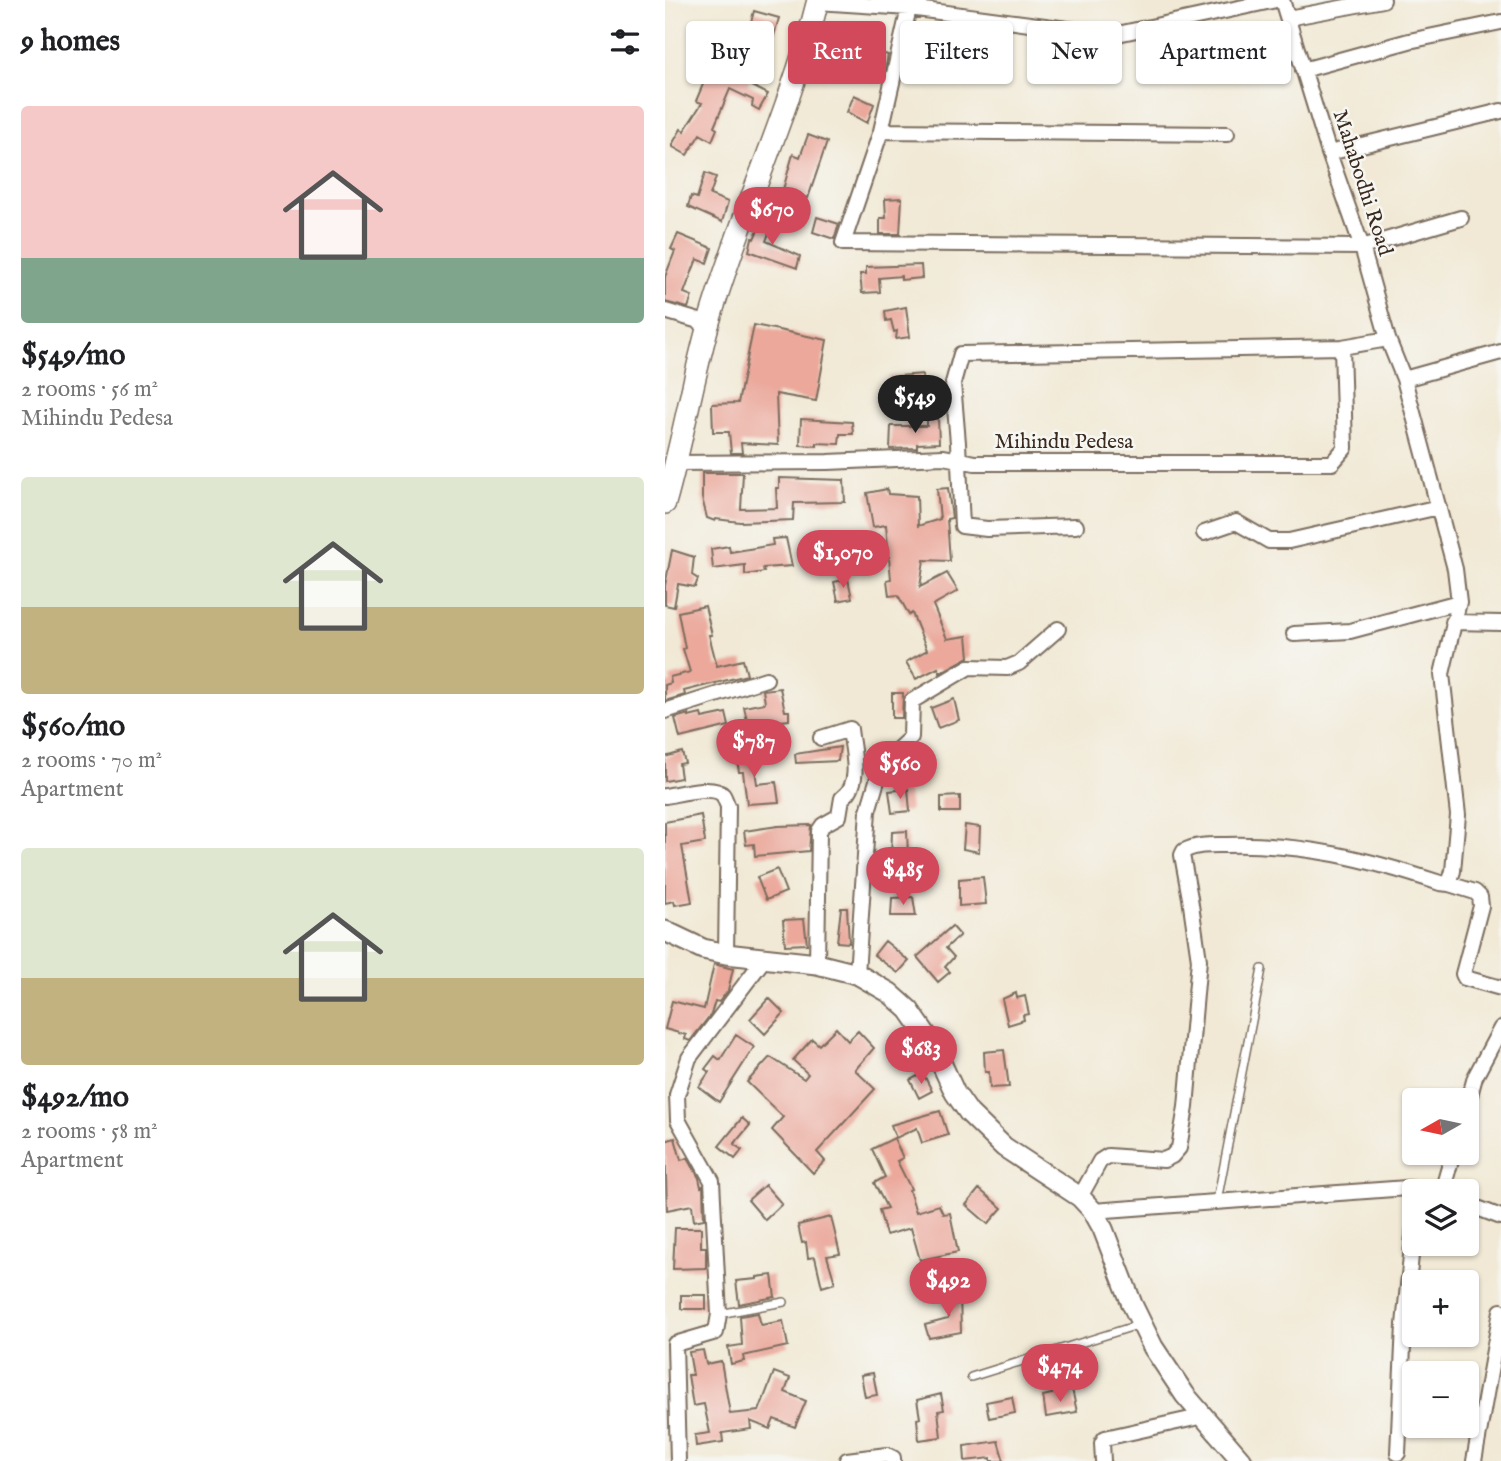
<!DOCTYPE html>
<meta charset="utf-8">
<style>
:root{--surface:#fff;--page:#f6f6f6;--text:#202124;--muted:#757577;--accent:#d1495b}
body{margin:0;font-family:"IM FELL English",serif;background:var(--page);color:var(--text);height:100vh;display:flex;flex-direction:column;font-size:26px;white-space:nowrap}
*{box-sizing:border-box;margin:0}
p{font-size:23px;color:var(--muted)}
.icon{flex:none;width:38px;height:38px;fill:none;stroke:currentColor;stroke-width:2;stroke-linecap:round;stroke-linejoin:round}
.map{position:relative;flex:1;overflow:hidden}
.panel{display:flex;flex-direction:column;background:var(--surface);width:665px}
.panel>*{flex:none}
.banner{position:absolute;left:21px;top:21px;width:665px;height:63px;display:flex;gap:14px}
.needle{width:46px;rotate:261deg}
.fabs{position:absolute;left:737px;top:1088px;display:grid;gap:14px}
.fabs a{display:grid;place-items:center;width:77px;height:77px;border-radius:7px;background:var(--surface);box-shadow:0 2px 5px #0004;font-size:35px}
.price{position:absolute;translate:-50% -60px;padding:0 16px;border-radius:24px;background:var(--accent);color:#fff;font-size:23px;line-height:46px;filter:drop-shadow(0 2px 4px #0008)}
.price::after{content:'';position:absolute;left:50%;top:42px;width:21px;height:16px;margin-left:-10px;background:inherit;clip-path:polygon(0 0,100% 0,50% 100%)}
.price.selected{background:#222;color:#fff}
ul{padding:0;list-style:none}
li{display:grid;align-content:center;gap:14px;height:371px;padding:0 21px}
li span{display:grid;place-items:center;height:217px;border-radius:7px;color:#555}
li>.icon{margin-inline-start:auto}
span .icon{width:126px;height:126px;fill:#fffc;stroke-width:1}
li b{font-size:30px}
h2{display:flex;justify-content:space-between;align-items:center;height:84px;padding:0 21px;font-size:30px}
.chip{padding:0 24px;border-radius:7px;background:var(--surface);box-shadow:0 2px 5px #0004;font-size:24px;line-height:63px}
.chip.selected{background:var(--accent);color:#fff}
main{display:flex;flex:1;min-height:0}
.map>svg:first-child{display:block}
.building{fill:#eba89b}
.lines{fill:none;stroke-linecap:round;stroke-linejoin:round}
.lane-casing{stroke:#7b6d5e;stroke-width:10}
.street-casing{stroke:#7b6d5e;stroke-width:18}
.secondary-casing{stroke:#7b6d5e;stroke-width:23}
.primary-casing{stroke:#7b6d5e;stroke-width:24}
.lane{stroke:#fff;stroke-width:7}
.street{stroke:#fff;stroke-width:14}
.secondary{stroke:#fff;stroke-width:19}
.primary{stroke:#fff;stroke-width:21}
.labels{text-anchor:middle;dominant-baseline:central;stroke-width:5;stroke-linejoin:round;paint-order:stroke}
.street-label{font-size:21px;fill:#3b2a1e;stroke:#f6f6f2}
</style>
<main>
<section class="panel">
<h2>9 homes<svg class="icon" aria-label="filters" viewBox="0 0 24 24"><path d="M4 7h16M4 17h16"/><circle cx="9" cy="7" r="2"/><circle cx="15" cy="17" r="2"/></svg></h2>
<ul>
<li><span style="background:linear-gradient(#f6c9c9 70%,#7fa58c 0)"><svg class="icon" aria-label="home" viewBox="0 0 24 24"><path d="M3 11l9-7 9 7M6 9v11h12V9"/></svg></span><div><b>$549/mo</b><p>2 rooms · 56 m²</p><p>Mihindu Pedesa</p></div></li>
<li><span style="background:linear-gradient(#dfe7d0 60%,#c2b280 0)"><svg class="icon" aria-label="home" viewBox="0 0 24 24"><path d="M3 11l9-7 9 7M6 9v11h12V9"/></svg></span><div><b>$560/mo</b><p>2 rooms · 70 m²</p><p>Apartment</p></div></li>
<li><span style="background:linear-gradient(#dfe7d0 60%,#c2b280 0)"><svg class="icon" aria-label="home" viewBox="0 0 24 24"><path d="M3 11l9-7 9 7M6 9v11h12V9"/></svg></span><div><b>$492/mo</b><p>2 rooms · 58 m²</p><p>Apartment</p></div></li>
</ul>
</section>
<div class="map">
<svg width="836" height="1461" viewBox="0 0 836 1461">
<rect width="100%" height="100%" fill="#f6f6f2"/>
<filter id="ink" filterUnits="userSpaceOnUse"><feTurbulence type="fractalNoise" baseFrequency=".0143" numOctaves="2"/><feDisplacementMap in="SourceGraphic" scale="14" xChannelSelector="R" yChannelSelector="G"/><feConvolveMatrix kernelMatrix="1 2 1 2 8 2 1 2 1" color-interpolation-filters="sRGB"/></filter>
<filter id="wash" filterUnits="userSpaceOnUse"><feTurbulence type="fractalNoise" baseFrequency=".00686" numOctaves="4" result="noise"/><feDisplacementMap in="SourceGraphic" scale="28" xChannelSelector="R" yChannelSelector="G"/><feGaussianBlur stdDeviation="1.57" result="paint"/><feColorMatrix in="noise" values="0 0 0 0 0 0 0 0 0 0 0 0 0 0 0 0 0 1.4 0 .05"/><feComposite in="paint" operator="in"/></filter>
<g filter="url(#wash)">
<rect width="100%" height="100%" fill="#f1e9d5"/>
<g id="blocks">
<path class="building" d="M 89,11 L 114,18 L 99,69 L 88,66 L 83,84 L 103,94 L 94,110 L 87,106 L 88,100 L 65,89 L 49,127 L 52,129 L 47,141 L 35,134 L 22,155 L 8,147 L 8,143 L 16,129 L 19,131 L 37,103 L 31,101 L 47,63 L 72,73 Z
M 209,51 L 223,55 L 218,80 L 187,74 L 193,57 L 206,62 Z
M 189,95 L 209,104 L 202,123 L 182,112 Z
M 143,135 L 162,142 L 143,198 L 129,195 L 123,215 L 112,211 L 128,154 L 135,157 Z
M 40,173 L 51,177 L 45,195 L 63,202 L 57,222 L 23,207 L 26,196 L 32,198 Z
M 237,198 L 235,234 L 215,234 L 215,218 L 221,218 L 220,199 Z
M 152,217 L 174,224 L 169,239 L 148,232 Z
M 98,218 L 108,223 L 101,241 L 135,256 L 132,268 L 84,251 L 87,238 L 89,239 Z
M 13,234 L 47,248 L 42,263 L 32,259 L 19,293 L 27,296 L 23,308 L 0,302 L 0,277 L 10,251 L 6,249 Z
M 256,265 L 257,278 L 236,280 L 236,276 L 214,278 L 215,292 L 197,293 L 195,274 L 201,274 L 201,267 Z
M 241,307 L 245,337 L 231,339 L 232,331 L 229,332 L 226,320 L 221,321 L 220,311 Z
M 89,325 L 162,340 L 151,401 L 111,394 L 113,445 L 76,443 L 77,453 L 66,453 L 64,432 L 48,432 L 47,404 L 73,403 Z
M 257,374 L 258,385 L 250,385 L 252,402 L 240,401 L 240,396 L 228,397 L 224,377 Z
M 273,418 L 274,443 L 252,444 L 252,448 L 225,449 L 226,426 L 262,426 L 262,419 Z
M 136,419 L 187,422 L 188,434 L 175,434 L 174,444 L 152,443 L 152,446 L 135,445 Z
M 37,473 L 78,473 L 76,509 L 112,508 L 111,488 L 114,488 L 114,478 L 179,480 L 180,502 L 129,503 L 128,520 L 75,522 L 51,519 L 50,521 L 42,518 L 37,498 Z
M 283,488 L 287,518 L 282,519 L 285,561 L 259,560 L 255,587 L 282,573 L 293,591 L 268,605 L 282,639 L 302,636 L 304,657 L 275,673 L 273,668 L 251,679 L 241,662 L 262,650 L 247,613 L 244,615 L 233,595 L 224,596 L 222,580 L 226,579 L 221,525 L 208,527 L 202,493 L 222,489 L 223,494 L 252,496 L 253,526 L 275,519 L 272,489 Z
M 180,535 L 183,553 L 172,554 L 172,549 L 157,551 L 156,538 Z
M 121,538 L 127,566 L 98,568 L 99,572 L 80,575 L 80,565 L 48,569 L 46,549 L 64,546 L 65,552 L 108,545 L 107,539 Z
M 7,550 L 29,557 L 27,575 L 33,579 L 30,587 L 13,584 L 9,607 L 0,605 L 0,586 Z
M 183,579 L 187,598 L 173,601 L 169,582 Z
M 40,606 L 47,635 L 44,635 L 52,666 L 78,660 L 82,675 L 19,691 L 20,695 L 0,701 L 0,685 L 6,683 L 5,677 L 25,672 L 18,649 L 20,648 L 13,612 Z
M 115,688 L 120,711 L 124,711 L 124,720 L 83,725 L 79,707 L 100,703 L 98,690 Z
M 227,693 L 238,693 L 237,718 L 227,718 Z
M 289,699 L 294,720 L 273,728 L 266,708 Z
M 61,713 L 64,726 L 15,738 L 10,718 L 24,714 L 24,717 L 36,714 L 37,718 Z
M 86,742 L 92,784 L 111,782 L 114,802 L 82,804 L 78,772 L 74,772 L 72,760 L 74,759 L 71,745 Z
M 175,747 L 173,761 L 131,763 L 130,754 Z
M 17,752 L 20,763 L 14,764 L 16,778 L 0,781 L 0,757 Z
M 243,789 L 245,811 L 227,813 L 224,791 Z
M 295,796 L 295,812 L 276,812 L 276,797 Z
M 36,815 L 40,842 L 17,846 L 27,902 L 10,905 L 9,901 L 0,903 L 0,822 Z
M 146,825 L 144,851 L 90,856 L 89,844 L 81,845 L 79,831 L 113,826 Z
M 300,825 L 315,827 L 314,852 L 298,849 Z
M 242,831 L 243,856 L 226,858 L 227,832 Z
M 112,869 L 121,892 L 101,900 L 92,877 Z
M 318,877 L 321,904 L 294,906 L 294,879 Z
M 248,897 L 251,916 L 226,916 L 227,898 Z
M 176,908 L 182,908 L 184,943 L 172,942 Z
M 139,919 L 142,944 L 120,945 L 118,920 Z
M 287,926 L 295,935 L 281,948 L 289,957 L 280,967 L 285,972 L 273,982 L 252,957 Z
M 220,941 L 244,961 L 233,973 L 209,955 Z
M 49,964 L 68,969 L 63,991 L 54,1002 L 50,1001 L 46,1014 L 25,1041 L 20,1039 L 21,1035 L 0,1029 L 7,1001 L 39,1009 Z
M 351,993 L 352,998 L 360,996 L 364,1014 L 358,1015 L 359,1020 L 343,1025 L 337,999 Z
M 104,998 L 119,1013 L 100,1034 L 85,1019 Z
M 171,1028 L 183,1041 L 193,1031 L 209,1048 L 190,1070 L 210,1089 L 152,1152 L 160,1161 L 148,1173 L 107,1130 L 118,1117 L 82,1082 L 105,1057 L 139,1079 L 143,1074 L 128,1060 L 147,1039 L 154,1045 Z
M 71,1035 L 89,1047 L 54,1102 L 34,1087 L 44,1072 L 40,1069 L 50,1056 L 55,1060 Z
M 339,1050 L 344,1087 L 325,1088 L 324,1072 L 320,1072 L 319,1052 Z
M 258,1073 L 267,1091 L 254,1098 L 245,1080 Z
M 275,1111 L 283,1135 L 257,1143 L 252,1128 L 231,1138 L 226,1125 Z
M 77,1118 L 85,1125 L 69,1144 L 77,1150 L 70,1159 L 54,1146 Z
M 10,1138 L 16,1160 L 23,1158 L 34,1178 L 36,1187 L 38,1186 L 39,1219 L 29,1221 L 27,1205 L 2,1210 L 0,1141 Z
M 229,1138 L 238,1158 L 232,1161 L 246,1189 L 244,1190 L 251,1212 L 274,1205 L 278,1214 L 285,1213 L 293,1252 L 255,1260 L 246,1228 L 221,1235 L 214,1210 L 222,1208 L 209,1183 L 220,1177 L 207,1149 Z
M 100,1185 L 117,1204 L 100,1220 L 83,1200 Z
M 314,1189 L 337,1208 L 323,1224 L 301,1205 Z
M 166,1217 L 175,1254 L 162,1256 L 170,1283 L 157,1287 L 150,1257 L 143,1258 L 141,1242 L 137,1243 L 133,1225 Z
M 10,1228 L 36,1228 L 36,1247 L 41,1247 L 41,1268 L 8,1269 Z
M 107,1275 L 110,1297 L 74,1304 L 71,1281 L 92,1279 L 92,1277 Z
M 283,1291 L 295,1291 L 296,1332 L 264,1338 L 260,1325 L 283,1319 Z
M 16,1295 L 41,1295 L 41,1309 L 16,1309 Z
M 93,1313 L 96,1325 L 118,1321 L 123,1346 L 78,1356 L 79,1361 L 66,1364 L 63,1347 L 77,1345 L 75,1316 Z
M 38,1350 L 41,1364 L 56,1361 L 65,1414 L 94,1411 L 109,1372 L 125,1378 L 120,1392 L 141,1401 L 130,1427 L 109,1419 L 105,1429 L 85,1421 L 86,1429 L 57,1433 L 58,1442 L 31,1446 L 30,1435 L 45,1433 L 39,1404 L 28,1406 L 23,1375 L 28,1375 L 24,1352 Z
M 208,1373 L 212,1395 L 200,1397 L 196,1375 Z
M 407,1389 L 412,1412 L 381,1417 L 378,1396 Z
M 276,1394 L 279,1410 L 273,1411 L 276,1437 L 254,1440 L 252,1419 L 255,1418 L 252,1400 Z
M 347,1397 L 350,1413 L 324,1418 L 321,1402 Z
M 333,1441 L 339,1461 L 326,1461 L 326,1458 L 300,1461 L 299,1446 Z"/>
</g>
</g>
<g filter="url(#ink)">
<use href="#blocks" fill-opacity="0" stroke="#7b6d5e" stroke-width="2"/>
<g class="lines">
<g class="lane-casing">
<path id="lane" d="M 552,1201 L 597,969
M 54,1314 L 119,1302
M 306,1377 L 476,1324"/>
</g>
<g class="street-casing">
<path id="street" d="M 617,0 L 664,153 L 697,247 L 723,339
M 152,2 L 244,8 L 448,35 L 611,0
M 244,8 L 216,131 L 178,243 L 697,247 L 796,218
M 623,18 L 718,0
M 638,70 L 744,41 L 836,22
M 216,131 L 562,134
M 664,153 L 836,111
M 0,311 L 44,324
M 12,463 L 163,462 L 278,457 L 310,463 L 667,463 L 680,448 L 677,347
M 411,526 L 322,529 L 297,526 L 293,443 L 288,383 L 296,354 L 677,347 L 723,339 L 739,379 L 836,352
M 539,533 L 571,522 L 604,541 L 624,541 L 774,507
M 788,622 L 836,623
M 629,634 L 685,631 L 794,602
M 0,711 L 101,679
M 0,796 C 13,794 48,784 58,795 C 59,796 62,805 63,806 L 61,954
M 784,884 L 810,892 L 815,897 L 816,906 L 798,974 L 800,978 L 836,988
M 152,964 L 154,831 L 158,825 L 174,816 L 177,798 C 198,784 187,750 185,729 L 156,738
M 192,974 L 203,811 L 217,764 L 246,737 L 247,701 L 304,667 L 342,668 L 354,663 L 393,629
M 802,1106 L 810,1077 L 836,1028
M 777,1192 L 788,1153
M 415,1197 L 435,1161 L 443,1156 L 499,1160 L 507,1156 L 514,1148 L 521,1107 L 534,960 L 525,898 L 517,855 L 519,851 C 532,844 547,845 561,845 C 638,843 703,859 775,883 L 784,884 L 788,871 L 793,815 L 777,674 L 794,602 L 790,569 L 739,379
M 802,1204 L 836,1217
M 428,1211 L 742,1188 L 770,1192
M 733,1453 L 739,1325 L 749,1226
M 182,1460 L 222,1455 L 228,1458 L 228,1461
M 13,1461 L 10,1344 L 51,1332 L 54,1314 L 47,1181 L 13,1120 L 12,1095 L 24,1058 L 99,959
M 438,1461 L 437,1443 L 440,1438 L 539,1416
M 809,1461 L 836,1311"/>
</g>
<g class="secondary-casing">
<path id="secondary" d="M 0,931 L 38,949 L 61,954 L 152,964 L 192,974 L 225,993 L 244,1010 L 267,1043 L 290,1093 L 304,1113 L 339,1147 L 415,1197 L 428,1211 L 438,1229 L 467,1304 L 488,1347 L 520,1395 L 577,1461"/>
</g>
<g class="primary-casing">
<path id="primary" d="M 0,503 C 17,444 27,382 44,322 C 76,212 125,112 153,0"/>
</g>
<use href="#lane" class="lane"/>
<use href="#street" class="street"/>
<use href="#secondary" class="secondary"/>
<use href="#primary" class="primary"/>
</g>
</g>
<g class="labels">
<g class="street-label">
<text transform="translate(697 183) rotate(72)">Mahabodhi Road</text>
<text x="399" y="442">Mihindu Pedesa</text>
</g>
</g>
</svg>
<div class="fabs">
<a><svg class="needle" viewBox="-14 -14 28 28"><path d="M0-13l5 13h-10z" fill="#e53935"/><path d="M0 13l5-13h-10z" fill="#757577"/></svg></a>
<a><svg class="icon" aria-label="layers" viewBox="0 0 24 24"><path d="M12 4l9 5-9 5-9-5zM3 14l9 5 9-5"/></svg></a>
<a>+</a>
<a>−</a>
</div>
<b class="price" style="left:107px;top:247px">$670</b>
<b class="price selected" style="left:250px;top:435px">$549</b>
<b class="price" style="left:178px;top:590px">$1,070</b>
<b class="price" style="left:89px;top:779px">$787</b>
<b class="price" style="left:235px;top:801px">$560</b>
<b class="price" style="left:238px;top:907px">$485</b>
<b class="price" style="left:256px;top:1086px">$683</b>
<b class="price" style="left:283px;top:1318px">$492</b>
<b class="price" style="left:395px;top:1404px">$474</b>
<div class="banner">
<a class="chip">Buy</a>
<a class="chip selected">Rent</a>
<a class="chip">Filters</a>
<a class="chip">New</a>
<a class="chip">Apartment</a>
</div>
</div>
</main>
